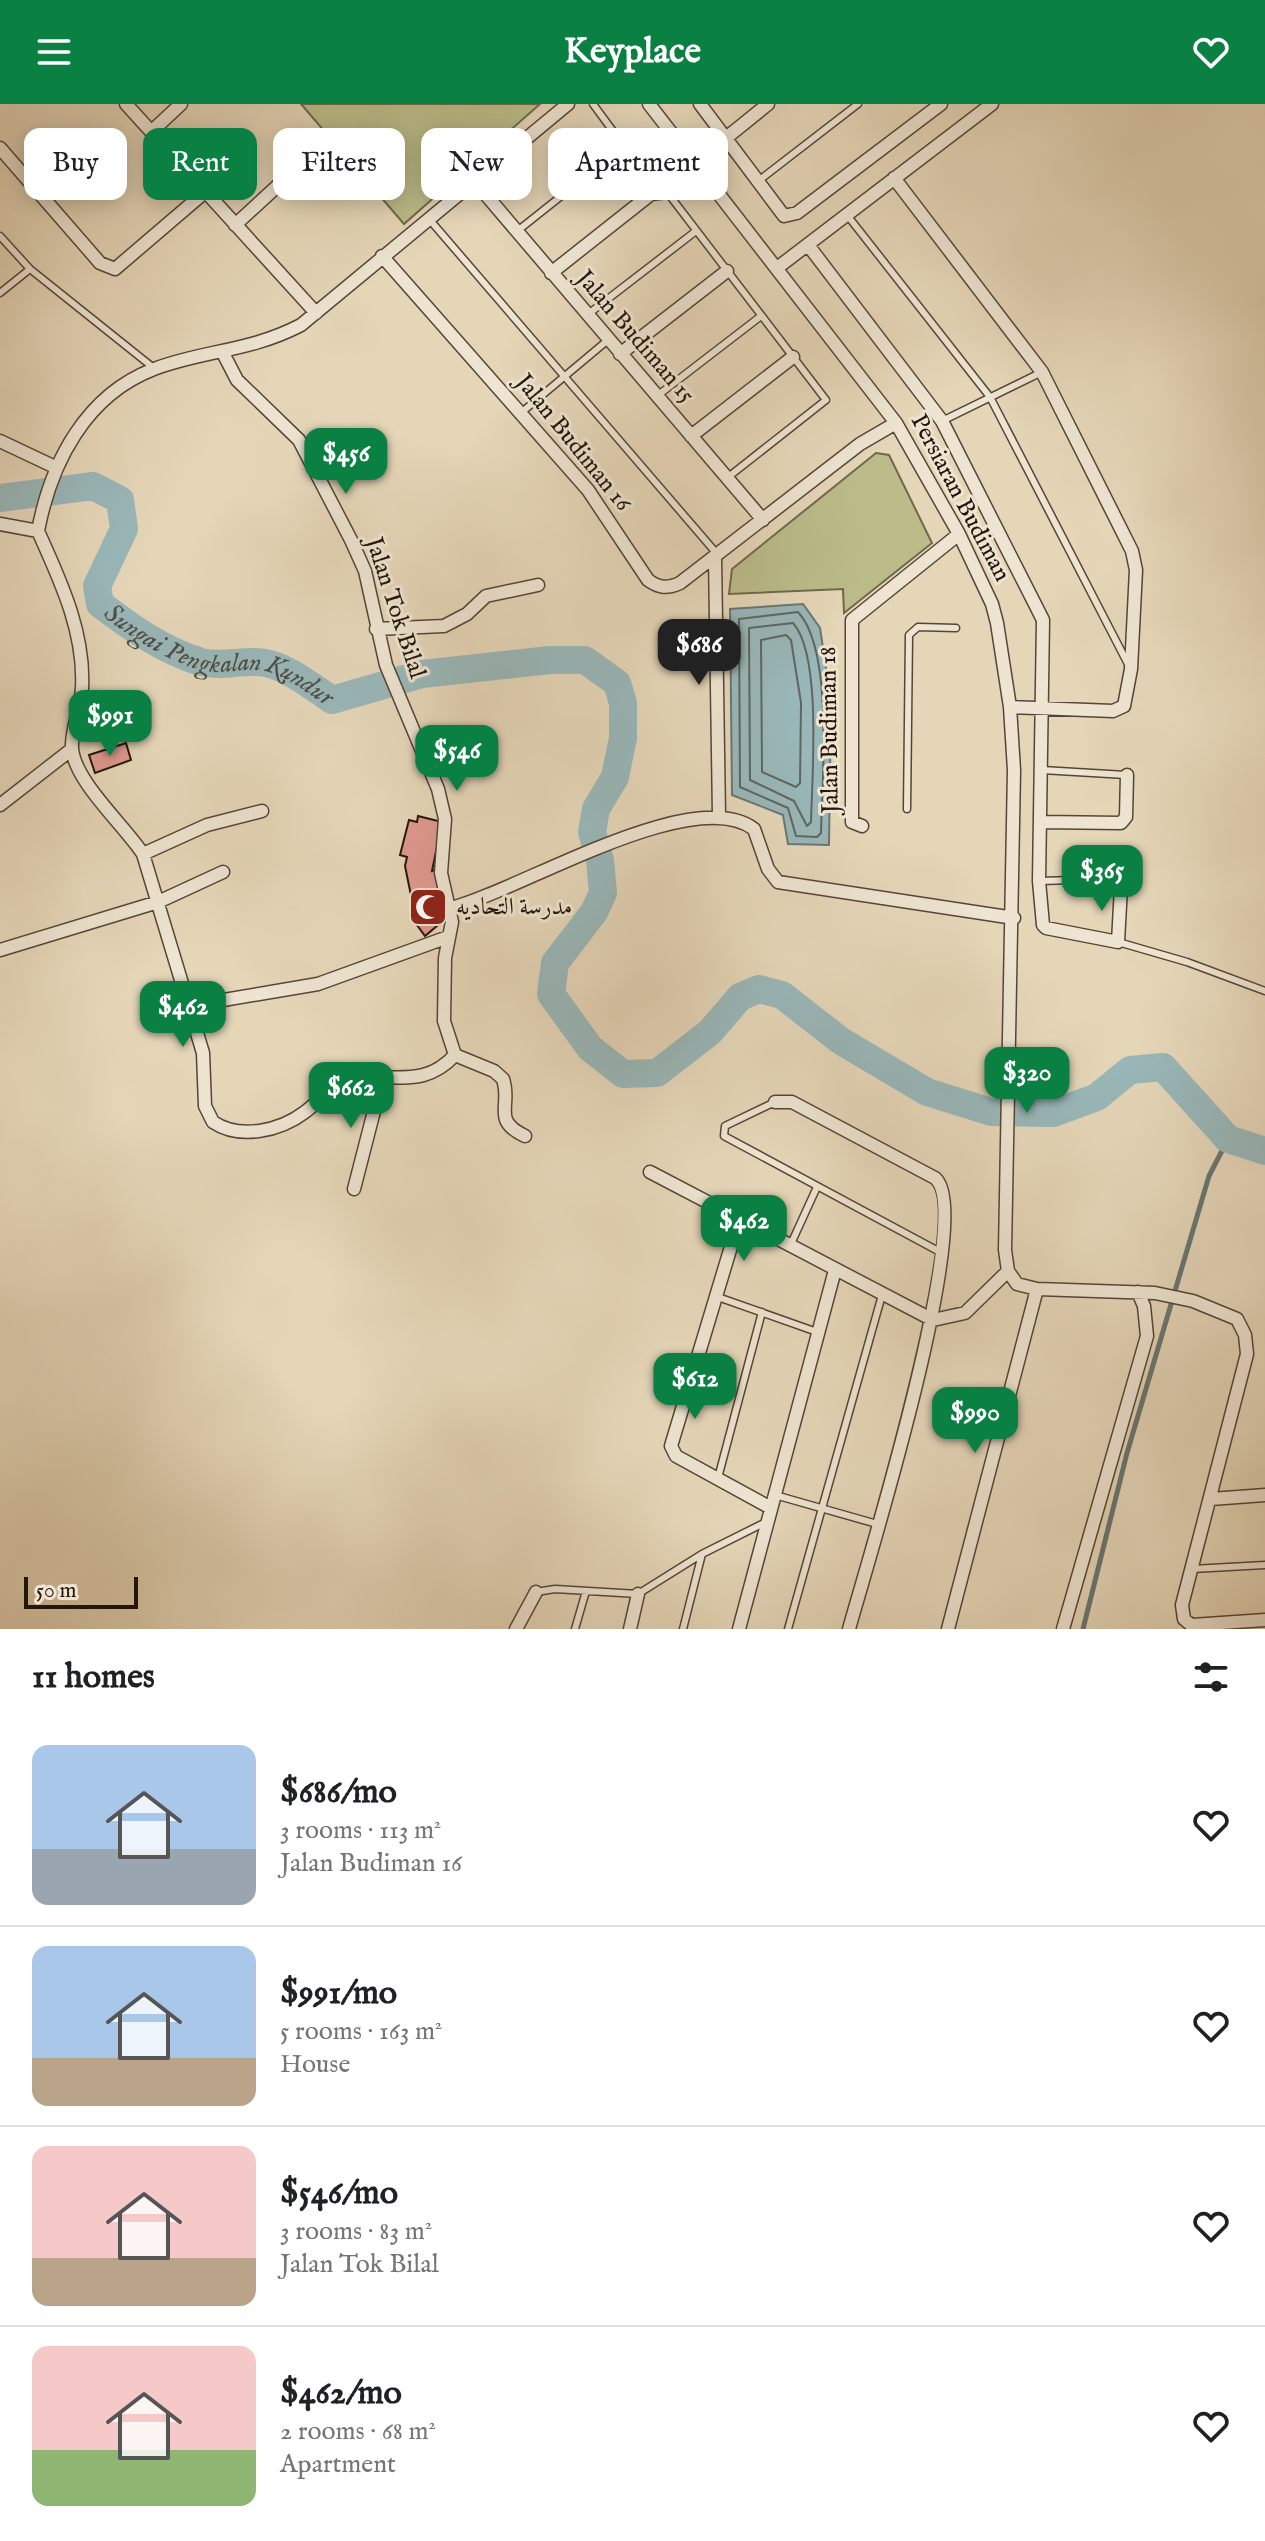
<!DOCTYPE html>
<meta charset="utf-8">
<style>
:root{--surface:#fff;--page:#f6f6f6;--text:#202124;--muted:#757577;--line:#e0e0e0;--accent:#0b8043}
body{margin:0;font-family:"IM FELL English",Amiri,serif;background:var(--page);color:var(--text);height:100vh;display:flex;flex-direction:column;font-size:30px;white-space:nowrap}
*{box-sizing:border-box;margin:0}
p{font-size:26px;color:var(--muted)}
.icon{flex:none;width:44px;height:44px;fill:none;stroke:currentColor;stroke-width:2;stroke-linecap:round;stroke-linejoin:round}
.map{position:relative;height:1525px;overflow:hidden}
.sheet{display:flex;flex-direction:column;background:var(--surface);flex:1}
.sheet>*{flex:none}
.top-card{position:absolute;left:24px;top:24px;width:800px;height:72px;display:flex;gap:16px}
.scale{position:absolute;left:24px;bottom:20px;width:114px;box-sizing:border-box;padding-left:8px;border:4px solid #23160b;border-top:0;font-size:22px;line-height:28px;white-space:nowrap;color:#23160b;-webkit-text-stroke:6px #eee4d1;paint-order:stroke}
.price{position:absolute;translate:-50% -68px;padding:0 18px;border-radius:16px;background:var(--accent);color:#fff;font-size:26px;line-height:52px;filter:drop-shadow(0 2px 4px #0008)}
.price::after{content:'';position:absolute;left:50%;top:48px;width:24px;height:18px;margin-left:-12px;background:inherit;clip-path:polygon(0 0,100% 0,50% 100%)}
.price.selected{background:#222;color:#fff}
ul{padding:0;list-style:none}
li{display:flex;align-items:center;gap:24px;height:200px;padding:0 32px}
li+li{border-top:2px solid var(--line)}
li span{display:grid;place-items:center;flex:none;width:224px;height:160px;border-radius:16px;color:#555}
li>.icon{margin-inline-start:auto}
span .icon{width:96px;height:96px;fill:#fffc;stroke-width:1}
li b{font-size:34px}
h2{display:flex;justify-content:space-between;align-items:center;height:96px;padding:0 32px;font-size:34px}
.tag{padding:0 28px;border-radius:16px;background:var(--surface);box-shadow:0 4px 20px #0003;font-size:28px;line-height:72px}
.tag.selected{background:var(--accent);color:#fff}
header{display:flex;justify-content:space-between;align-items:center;height:104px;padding:0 32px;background:var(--accent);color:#fff;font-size:36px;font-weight:700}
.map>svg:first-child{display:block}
.green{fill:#bbbc8a;stroke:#6f694a;stroke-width:2}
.water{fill:#99b7b9;stroke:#6a7773;stroke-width:2}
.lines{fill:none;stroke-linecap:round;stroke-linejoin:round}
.shore{stroke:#5e6662;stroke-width:2}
.stream{stroke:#6a7773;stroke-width:5}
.river{stroke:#99b7b9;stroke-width:28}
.building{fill:#df998f;stroke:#23160b;stroke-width:2}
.service-casing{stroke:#544636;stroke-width:9}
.minor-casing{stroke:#544636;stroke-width:15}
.service{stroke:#eee4d1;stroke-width:6}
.minor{stroke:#eee4d1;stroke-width:12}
.labels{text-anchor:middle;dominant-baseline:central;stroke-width:6;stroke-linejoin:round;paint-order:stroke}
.street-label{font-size:24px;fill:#23160b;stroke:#eee4d1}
.poi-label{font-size:24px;fill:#23160b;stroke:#eee4d1;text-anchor:start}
.water-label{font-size:26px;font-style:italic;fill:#4c4e48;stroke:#eee4d1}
</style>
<header><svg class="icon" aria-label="menu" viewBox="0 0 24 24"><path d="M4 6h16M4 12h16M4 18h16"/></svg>Keyplace<svg class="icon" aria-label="heart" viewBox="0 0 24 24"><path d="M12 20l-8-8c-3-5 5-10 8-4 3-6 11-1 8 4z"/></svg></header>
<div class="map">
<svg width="1265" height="1525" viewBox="0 0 1265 1525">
<rect width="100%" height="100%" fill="#e5d6b8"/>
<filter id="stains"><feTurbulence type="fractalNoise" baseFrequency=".0025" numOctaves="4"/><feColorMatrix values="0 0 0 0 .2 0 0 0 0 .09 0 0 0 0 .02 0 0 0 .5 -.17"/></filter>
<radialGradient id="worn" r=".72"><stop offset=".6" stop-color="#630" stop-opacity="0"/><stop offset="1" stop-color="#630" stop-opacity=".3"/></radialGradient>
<path class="green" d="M 301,0 L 540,0 L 404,120 Z
M 876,349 L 889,351 L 932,439 L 844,509 L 843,485 L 729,490 L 732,465 Z"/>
<path class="water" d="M 803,500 L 820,524 L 831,597 L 829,741 L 788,740 L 783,711 L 732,691 L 730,505 Z"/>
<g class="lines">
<path class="shore" d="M 798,508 C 834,546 822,677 821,729 L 817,733 L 796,732 L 788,704 L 740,683 L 739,515 Z
M 793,519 C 822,551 812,673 811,718 L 807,722 L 794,697 L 750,676 L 749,524 Z
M 786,531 L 791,536 L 801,599 L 800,679 L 796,683 L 762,668 L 761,536 Z"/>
<path class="stream" d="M 1083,1525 L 1127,1349 L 1209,1072 L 1228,1035"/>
<path class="river" id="s1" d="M 0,394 L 93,382 L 120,396 L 124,425 L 97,482 L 100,500 C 132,524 162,546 201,558 C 221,563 236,557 256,558 C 282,558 311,582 332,596 L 422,570 L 550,556 L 585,556 L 617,579 L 623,599 L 623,634 L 615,673 L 596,705 L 592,728 L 600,756 L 603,789 L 594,808 L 555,859 L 551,890 L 590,944 L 623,970 L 657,969 L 710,928 L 740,893 L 759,885 L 782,891 L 841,937 L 927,988 L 991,1008 L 1054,1009 L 1097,993 L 1130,966 L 1163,963 L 1228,1035 L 1265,1047"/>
</g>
<path class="building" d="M 126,639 L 131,656 L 95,669 L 89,651 Z
M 418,712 L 442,718 L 432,767 L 435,766 L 444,816 L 425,832 L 417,821 L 405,762 L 407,753 L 400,751 L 409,716 L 417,718 Z"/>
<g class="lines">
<g class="service-casing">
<path id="service" d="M 757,78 L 858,0
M 667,88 L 826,296 L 727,374
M 847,111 L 990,293 L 1128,560
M 429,115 L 718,451
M 516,128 L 618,47 L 621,38 L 593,0
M 0,132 L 30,165 L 155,265
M 0,189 L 30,165
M 587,211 L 696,127
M 657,292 L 761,212
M 522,308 L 608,236
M 942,317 L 1042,268
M 1042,666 L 1126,671
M 907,705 L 909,531 L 918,523 L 956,524
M 1039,777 L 1111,775 L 1120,782
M 1118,838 L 1187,858 L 1265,887
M 775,998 L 725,1022 L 724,1032 L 940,1148
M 790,1142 L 817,1083
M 715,1192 L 817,1228
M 718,1374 L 762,1208
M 775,1391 L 877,1420
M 1192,1465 L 1265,1461
M 536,1488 L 555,1485 L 638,1490 L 702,1450 L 768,1417
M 575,1525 L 586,1487
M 683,1525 L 702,1450
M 788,1525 L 882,1191"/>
</g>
<g class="minor-casing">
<path id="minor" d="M 126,0 L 316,209
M 649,0 L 896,319 L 959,430 L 992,500 L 997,519 L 1010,603 L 1014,666 L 1005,1146 L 1008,1167 L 1017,1180 L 1037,1185 L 1155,1189 L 1193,1197 L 1237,1215 L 1245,1231 L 1247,1250 L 1182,1501 L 1184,1515 L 1196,1525
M 700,0 L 784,112 L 797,109 L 941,0
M 151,28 L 181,0
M 726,34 L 768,0
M 0,44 L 100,159 L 115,165 L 205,88
M 894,74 L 1042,268 L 1132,447 L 1136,466 L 1131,565 L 1124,602 L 1113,607 L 1010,603
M 475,78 L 763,416
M 235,121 L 323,40
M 808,141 L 942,317 L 1043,516 L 1039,777 L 1043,821 L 1046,824 L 1118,838 L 1121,783
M 382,152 L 588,386 L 648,476 C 659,484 667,485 680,479 L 860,340 L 896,319
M 777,164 L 992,0
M 551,169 L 651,90 L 667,88
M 620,250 L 727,167
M 691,332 L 793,253
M 0,337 L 55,363
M 0,420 L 38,427 C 51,358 86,291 154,265 C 204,246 249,248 301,221 L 568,0
M 38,427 C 60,476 85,528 82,584 C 81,604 71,625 72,644 C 74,677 125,722 143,750 L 203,949 L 205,1002 L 213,1018 C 240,1036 280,1027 305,1008 C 318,998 330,984 346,979 C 386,964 420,989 455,951 L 444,917 L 445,854 L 452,818 L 441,769 L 445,715 L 438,685 L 386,561 L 365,467 L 351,436 L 299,336 L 237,276 L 223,249
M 715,453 L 719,712
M 376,525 L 444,522 L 467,510 L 486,492 L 538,481
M 0,701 L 72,645
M 1041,718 L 1121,719 L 1126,713 L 1127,671
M 862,722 L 852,718 L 852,516 L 959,430
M 143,750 L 207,721 L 262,707
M 451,804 C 519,787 693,679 754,725 L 768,765 L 778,778 L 1014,814
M 0,846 L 158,798 L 223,768
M 188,902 L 318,880 L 448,833
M 455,951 L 494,967 L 503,975 C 512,1002 491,1016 525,1032
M 775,998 L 792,998 L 935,1074 C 977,1108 866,1463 849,1525
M 650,1068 L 933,1216 L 965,1209 L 1008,1167
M 354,1085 L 382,976
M 739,1116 L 671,1342 L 676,1352 L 771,1404
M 1211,1395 L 1265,1391
M 1192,1521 L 1265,1516
M 516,1525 L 536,1488
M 630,1525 L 638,1490
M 739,1525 L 835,1166
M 948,1525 L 1037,1185
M 1063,1525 L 1147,1232 L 1144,1202 L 1138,1188"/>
</g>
<use href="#service" class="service"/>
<use href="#minor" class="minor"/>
</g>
<defs>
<g id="mosque-square" transform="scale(2)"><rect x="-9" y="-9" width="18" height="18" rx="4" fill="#8f2418" stroke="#eee4d1"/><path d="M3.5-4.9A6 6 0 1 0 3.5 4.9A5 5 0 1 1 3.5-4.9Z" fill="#fff"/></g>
</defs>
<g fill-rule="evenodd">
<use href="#mosque-square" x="428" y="803"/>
</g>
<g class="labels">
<g class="street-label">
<text transform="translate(635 233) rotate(49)">Jalan Budiman 15</text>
<text transform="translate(573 339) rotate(51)">Jalan Budiman 16</text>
<text transform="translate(960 394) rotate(62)">Persiaran Budiman</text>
<text transform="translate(395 504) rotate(72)">Jalan Tok Bilal</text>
<text transform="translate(830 626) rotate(-91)">Jalan Budiman 18</text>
</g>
<g class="poi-label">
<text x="456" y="803">مدرسة التحاديه</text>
</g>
<g class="water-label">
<text stroke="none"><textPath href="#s1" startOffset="368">Sungai Pengkalan Kundur</textPath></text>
</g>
</g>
<rect width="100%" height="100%" filter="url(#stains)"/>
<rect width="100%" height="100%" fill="url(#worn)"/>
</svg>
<div class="scale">50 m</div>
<b class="price" style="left:346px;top:392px">$456</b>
<b class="price selected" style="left:699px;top:583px">$686</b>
<b class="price" style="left:110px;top:654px">$991</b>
<b class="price" style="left:457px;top:689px">$546</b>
<b class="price" style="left:1102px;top:809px">$365</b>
<b class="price" style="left:183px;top:945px">$462</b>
<b class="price" style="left:1027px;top:1011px">$320</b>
<b class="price" style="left:351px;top:1026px">$662</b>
<b class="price" style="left:744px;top:1159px">$462</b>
<b class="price" style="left:695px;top:1317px">$612</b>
<b class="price" style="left:975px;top:1351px">$990</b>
<div class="top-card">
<a class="tag">Buy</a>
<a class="tag selected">Rent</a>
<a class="tag">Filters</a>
<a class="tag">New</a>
<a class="tag">Apartment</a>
</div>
</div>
<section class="sheet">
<h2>11 homes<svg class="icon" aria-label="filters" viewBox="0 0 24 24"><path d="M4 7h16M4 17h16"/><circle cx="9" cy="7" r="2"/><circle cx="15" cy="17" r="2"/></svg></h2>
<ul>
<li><span style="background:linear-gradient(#a9c7e8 65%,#9aa5b1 0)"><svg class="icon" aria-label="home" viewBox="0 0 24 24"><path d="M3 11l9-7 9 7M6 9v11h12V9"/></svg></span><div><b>$686/mo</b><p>3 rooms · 113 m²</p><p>Jalan Budiman 16</p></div><svg class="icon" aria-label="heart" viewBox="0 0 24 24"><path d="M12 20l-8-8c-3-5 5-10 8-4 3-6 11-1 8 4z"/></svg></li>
<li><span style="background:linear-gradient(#a9c7e8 70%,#b9a48a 0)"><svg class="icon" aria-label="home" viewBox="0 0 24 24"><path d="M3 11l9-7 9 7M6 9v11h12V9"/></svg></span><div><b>$991/mo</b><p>5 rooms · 163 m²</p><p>House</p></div><svg class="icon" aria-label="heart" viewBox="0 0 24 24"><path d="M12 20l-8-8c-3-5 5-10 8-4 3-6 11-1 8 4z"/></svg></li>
<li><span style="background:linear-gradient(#f6c9c9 70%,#b9a48a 0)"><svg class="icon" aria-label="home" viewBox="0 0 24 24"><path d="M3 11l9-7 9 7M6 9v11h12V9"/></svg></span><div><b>$546/mo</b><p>3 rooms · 83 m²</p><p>Jalan Tok Bilal</p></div><svg class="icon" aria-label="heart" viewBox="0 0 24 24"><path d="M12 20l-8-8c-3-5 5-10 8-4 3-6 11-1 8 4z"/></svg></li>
<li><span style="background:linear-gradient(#f6c9c9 65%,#8fb573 0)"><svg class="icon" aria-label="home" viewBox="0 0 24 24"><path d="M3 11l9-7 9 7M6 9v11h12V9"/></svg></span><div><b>$462/mo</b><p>2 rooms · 68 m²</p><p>Apartment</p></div><svg class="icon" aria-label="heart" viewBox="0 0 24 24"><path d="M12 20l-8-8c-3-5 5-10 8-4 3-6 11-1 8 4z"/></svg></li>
</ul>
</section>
